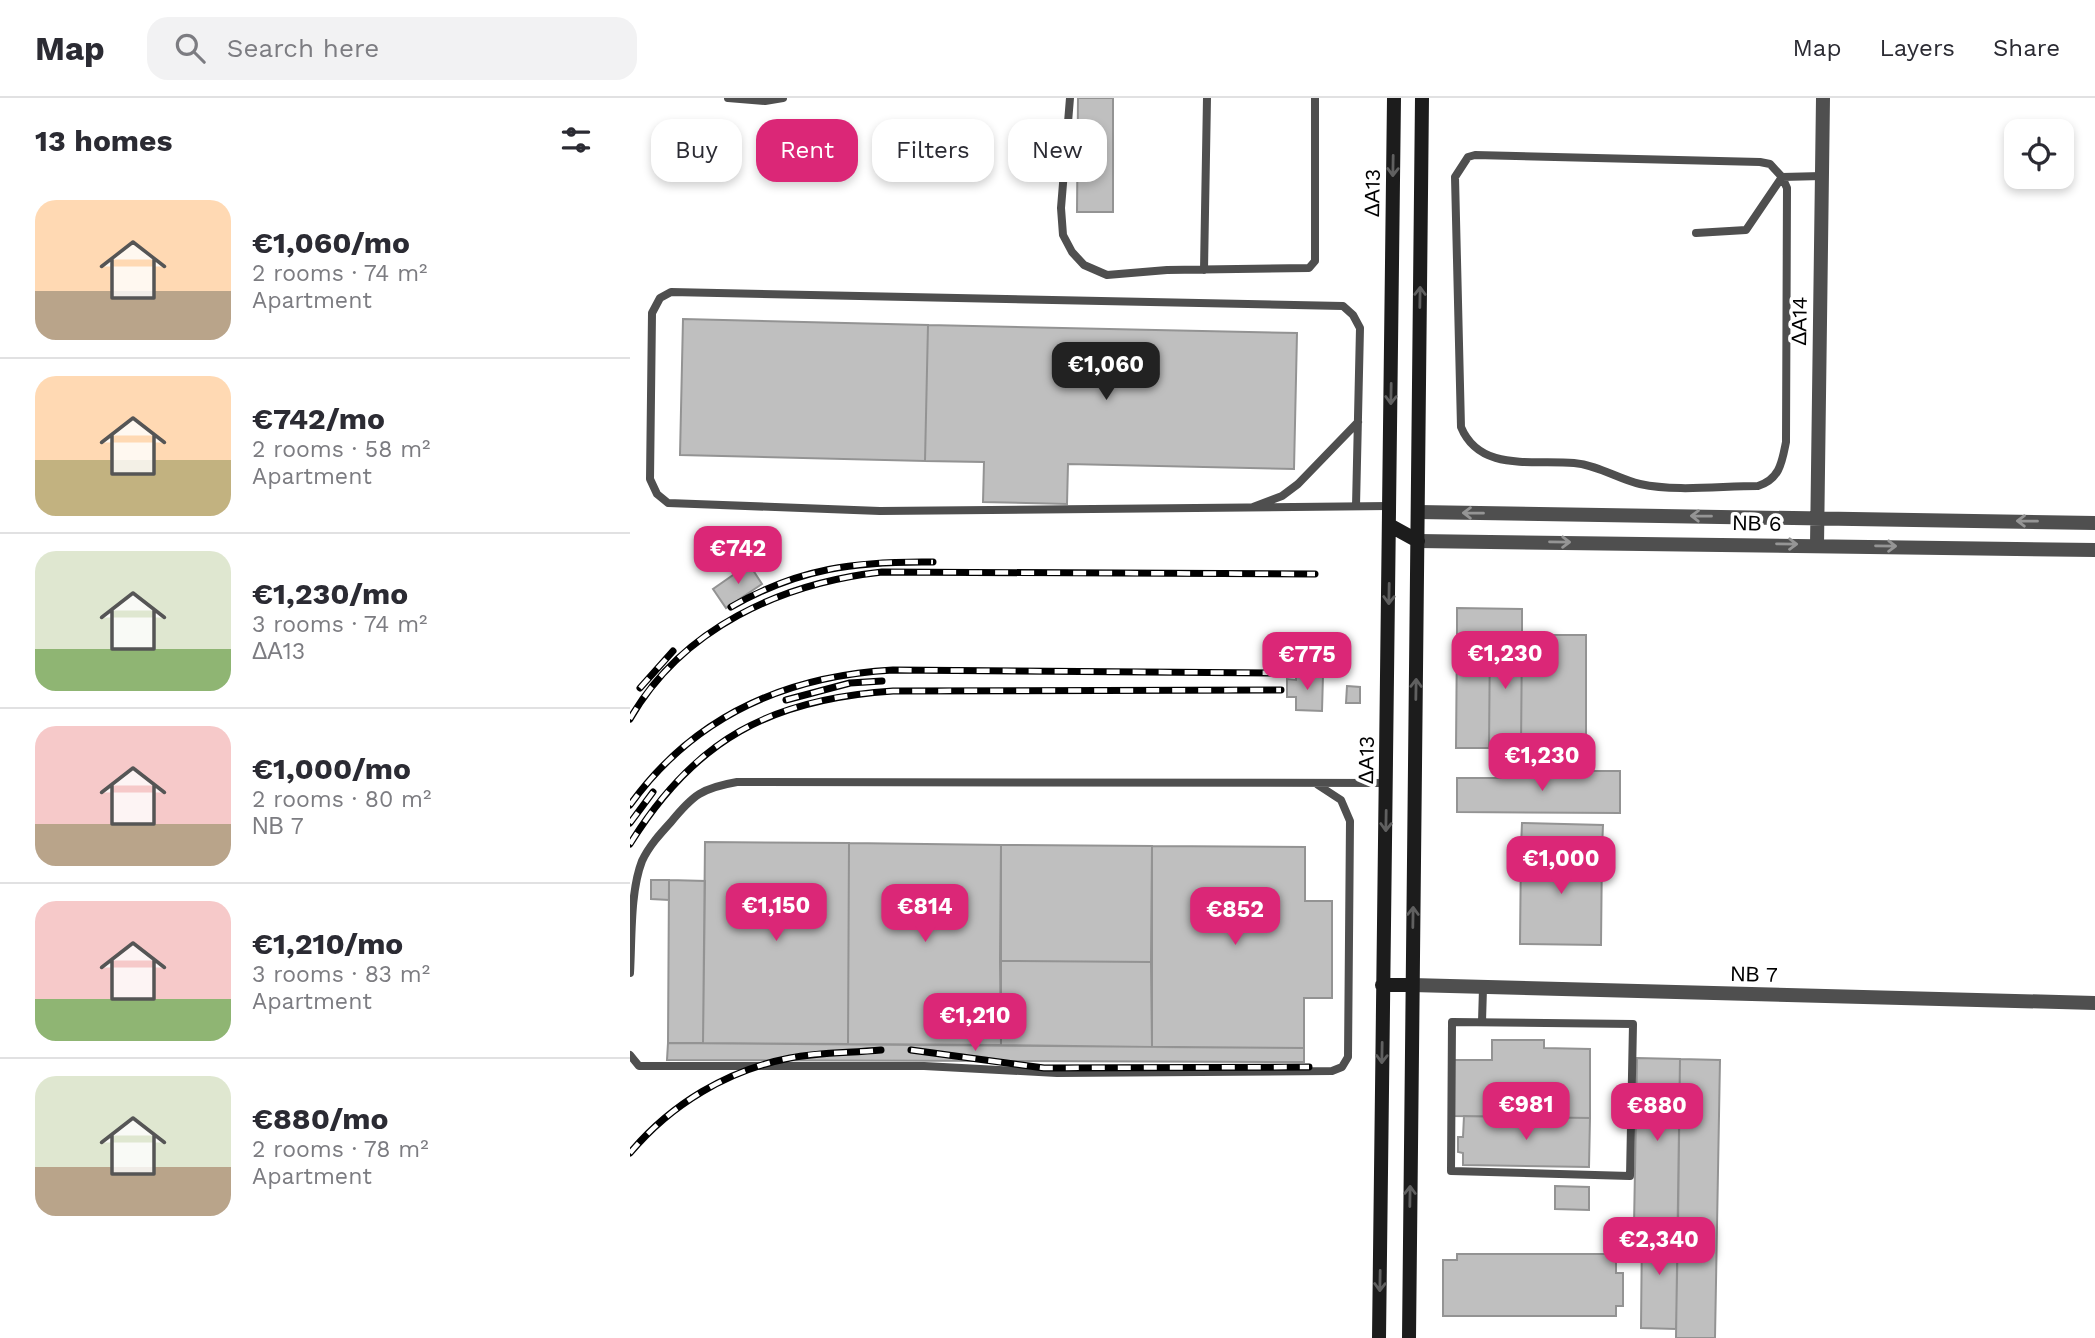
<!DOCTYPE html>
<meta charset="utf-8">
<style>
:root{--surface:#fff;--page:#f2f2f3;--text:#2b2b33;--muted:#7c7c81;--line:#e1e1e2;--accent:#db2777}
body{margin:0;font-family:"Work Sans",sans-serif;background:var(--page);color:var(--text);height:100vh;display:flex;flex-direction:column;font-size:26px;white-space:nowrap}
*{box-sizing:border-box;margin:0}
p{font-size:23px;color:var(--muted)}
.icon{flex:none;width:38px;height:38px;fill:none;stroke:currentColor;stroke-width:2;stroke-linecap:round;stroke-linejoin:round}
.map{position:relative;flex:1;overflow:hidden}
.drawer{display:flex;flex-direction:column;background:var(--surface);width:630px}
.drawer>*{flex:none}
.guide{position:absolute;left:21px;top:21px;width:665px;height:63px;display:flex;gap:14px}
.buttons{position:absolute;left:1374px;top:21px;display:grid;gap:14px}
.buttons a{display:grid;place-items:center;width:70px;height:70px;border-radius:14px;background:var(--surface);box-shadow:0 4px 10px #0003;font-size:35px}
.price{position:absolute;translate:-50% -60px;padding:0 16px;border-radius:14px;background:var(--accent);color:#fff;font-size:23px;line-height:46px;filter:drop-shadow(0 2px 4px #0008)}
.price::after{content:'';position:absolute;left:50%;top:42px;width:21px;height:16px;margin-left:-10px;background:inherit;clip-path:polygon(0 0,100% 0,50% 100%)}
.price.active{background:#222;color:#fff}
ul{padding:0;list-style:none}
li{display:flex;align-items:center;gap:21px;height:175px;padding:0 35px}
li+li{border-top:2px solid var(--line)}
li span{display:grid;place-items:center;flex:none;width:196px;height:140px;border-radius:21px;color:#555}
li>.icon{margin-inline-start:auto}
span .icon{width:84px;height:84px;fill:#fffc;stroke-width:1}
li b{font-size:30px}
h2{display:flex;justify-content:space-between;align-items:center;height:84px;padding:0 35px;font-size:30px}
.tag{padding:0 24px;border-radius:21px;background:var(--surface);box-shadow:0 4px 10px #0003;font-size:24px;line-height:63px}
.tag.active{background:var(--accent);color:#fff}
header{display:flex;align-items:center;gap:42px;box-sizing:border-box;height:98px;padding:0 35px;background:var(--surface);border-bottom:2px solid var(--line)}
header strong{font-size:33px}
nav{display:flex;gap:38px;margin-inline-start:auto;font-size:24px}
.search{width:490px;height:63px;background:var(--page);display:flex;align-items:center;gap:18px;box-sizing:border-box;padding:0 24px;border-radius:21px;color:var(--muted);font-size:26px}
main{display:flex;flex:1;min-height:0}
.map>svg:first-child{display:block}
.building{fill:#bfbfbf;stroke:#939393;stroke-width:2}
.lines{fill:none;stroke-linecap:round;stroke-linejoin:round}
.lane{stroke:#4f4f4f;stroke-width:8}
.street{stroke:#4f4f4f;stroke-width:14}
.secondary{stroke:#1c1c1c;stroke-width:14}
.rail-casing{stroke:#000;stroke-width:7}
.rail{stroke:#fff;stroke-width:4.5;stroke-dasharray:13;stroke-linecap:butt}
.oneway{stroke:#606060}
.oneway2{stroke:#959595}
.labels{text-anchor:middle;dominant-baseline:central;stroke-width:7;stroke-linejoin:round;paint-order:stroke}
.street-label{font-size:21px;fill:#000;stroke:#fff}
</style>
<header>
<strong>Map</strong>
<div class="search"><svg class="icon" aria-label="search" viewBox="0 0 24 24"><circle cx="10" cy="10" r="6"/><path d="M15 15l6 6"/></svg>Search here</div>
<nav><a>Map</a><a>Layers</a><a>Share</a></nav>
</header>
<main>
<section class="drawer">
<h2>13 homes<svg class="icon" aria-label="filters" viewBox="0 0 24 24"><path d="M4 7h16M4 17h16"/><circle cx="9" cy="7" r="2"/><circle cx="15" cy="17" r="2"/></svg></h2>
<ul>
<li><span style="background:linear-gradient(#ffd9b3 65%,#b9a48a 0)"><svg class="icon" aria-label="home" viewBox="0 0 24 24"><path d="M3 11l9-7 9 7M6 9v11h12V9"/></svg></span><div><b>€1,060/mo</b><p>2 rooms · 74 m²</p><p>Apartment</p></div></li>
<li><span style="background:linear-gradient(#ffd9b3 60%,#c2b280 0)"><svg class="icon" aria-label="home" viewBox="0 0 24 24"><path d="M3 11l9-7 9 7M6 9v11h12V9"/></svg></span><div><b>€742/mo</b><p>2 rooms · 58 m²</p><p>Apartment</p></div></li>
<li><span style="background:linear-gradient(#dfe7d0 70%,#8fb573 0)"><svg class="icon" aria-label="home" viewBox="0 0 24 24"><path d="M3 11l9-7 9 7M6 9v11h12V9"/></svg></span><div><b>€1,230/mo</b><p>3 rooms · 74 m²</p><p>ΔΑ13</p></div></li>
<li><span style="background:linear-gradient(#f6c9c9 70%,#b9a48a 0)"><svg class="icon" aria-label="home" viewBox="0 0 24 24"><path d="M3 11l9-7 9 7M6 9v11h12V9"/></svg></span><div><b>€1,000/mo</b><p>2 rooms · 80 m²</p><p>ΝΒ 7</p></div></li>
<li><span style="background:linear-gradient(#f6c9c9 70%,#8fb573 0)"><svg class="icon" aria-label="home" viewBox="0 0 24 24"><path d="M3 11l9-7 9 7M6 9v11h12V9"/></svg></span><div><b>€1,210/mo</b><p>3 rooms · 83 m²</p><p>Apartment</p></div></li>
<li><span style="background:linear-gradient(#dfe7d0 65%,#b9a48a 0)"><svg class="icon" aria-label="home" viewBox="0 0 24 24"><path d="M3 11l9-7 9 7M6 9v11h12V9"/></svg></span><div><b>€880/mo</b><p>2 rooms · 78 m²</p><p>Apartment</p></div></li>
</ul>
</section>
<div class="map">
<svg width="1465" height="1240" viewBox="0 0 1465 1240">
<rect width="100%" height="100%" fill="#fff"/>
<path class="building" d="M 448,0 L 483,0 L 483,114 L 447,114 Z
M 53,221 L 298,227 L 295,363 L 50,357 Z
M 298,227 L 667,235 L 664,371 L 438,366 L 437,406 L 353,404 L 354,364 L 295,363 Z
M 119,466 L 132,486 L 96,510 L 83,491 Z
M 827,510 L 892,511 L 892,537 L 827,536 Z
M 827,536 L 860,536 L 859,650 L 826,650 Z
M 860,536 L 892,537 L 891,650 L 859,650 Z
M 892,537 L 956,537 L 956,651 L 891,650 Z
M 666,576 L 693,577 L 692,613 L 666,612 L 666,599 L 657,599 L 657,581 L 666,582 Z
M 717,588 L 730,589 L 730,605 L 716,605 Z
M 874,673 L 990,673 L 990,715 L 827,714 L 827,680 L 873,680 Z
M 892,725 L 973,727 L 972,751 L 891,749 Z
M 75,744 L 219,745 L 218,946 L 73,945 Z
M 219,745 L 371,747 L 371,947 L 218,946 Z
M 371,747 L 522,748 L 521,864 L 370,863 Z
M 522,748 L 675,749 L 675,803 L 702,803 L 702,900 L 674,900 L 674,950 L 522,949 Z
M 891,749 L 972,751 L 971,847 L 890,846 Z
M 21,782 L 39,782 L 39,802 L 21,801 Z
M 39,782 L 75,783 L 73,945 L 38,945 Z
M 370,863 L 521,864 L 522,949 L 371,947 Z
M 862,942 L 914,942 L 914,950 L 960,951 L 960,1020 L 823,1018 L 823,962 L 862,962 Z
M 38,945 L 674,950 L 674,964 L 37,962 Z
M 1007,960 L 1050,961 L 1048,1129 L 1004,1128 Z
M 1050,961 L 1090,962 L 1085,1240 L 1046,1240 Z
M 834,1018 L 960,1020 L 959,1069 L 833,1067 L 833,1055 L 828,1054 L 828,1039 L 833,1039 Z
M 925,1088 L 959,1089 L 959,1112 L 925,1111 Z
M 1012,1128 L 1048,1129 L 1046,1231 L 1011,1230 Z
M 827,1156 L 986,1156 L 986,1175 L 993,1175 L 993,1208 L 986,1208 L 986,1218 L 813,1218 L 813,1162 L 827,1162 Z"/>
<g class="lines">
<path class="lane" d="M 98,0 L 135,3 L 153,0
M 440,0 L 431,110 L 433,137 L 442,154 L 454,167 L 477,177 L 537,172 L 679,170 L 685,163 L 685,0
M 1152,79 L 1157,90 L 1156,344 C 1152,364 1150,381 1128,388 C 1090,388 1047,394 1010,386 C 988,381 968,367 944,365 C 904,361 850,375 831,329 L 825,79 L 838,59 L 845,57 L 1130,64 L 1140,66 L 1152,79 L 1192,78
M 1066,135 L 1116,132 L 1152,79
M 574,172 L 577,0
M 726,408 L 730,230 L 723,217 L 713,208 L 41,194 L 30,200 L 22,215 L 20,381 L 27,396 L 38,405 L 250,413 L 759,408
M 623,409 L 652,398 L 668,386 L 728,324
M 0,875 C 2,840 0,794 12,763 C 19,748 30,736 41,724 C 63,697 72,690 107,684 L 756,685
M 822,924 L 1003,926 L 1000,1078 L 821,1073 Z
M 852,924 L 853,890
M 0,957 L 9,968 L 294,968 L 427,975 L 702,973 L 712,969 L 718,959 L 720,723 L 711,702 L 688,687"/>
<path class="street" d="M 788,414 L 1465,425
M 788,443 L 1465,452
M 1187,447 L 1193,0
M 782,887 L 1465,905"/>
<path class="secondary" d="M 759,427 L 788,443
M 752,887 L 782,887
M 749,1240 L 764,0
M 779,1240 L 792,0"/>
<g class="rail-casing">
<path id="rail" d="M 101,509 C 169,470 226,463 303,464
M 10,590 L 43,553
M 156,602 L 220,585 L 252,583
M 0,621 C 52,530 152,485 252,474 L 685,476
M 0,707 C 64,618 156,578 263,572 L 651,575
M 0,725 L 23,694
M 0,746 C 65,641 141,601 263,593 L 651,592
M 281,952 L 414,970 L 679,969
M 0,1055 C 41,1006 98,972 160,960 C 189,954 221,955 251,952"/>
</g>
<use href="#rail" class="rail"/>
</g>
<defs><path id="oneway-shaft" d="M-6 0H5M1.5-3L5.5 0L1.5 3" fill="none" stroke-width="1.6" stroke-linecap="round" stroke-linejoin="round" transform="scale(1.75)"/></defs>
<g class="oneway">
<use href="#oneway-shaft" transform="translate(763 68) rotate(91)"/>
<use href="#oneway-shaft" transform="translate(790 199) rotate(-89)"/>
<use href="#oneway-shaft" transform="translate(761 296) rotate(91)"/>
<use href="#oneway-shaft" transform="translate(759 496) rotate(91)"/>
<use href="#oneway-shaft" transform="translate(786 591) rotate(-89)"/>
<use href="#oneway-shaft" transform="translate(756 723) rotate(91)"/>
<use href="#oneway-shaft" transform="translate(783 819) rotate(-89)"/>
<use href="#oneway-shaft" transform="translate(752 955) rotate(91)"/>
<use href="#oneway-shaft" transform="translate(780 1098) rotate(-89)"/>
<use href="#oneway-shaft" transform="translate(750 1183) rotate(91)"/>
</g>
<g class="oneway2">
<use href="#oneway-shaft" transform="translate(843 415) rotate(-179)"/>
<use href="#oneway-shaft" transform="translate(1071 418) rotate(-179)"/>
<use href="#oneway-shaft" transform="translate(1397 423) rotate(-179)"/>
<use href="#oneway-shaft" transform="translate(930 444) rotate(1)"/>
<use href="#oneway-shaft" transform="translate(1157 446) rotate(1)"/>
<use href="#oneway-shaft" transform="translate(1256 448) rotate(1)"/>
</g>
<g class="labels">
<g class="street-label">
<text transform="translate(742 95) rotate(-89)">ΔΑ13</text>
<text transform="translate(1169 223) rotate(-89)">ΔΑ14</text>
<text transform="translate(1127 425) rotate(1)">ΝΒ 6</text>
<text transform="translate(736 662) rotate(-89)">ΔΑ13</text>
<text transform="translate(1124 876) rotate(1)">ΝΒ 7</text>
</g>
</g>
</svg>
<div class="buttons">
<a><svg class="icon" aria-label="locate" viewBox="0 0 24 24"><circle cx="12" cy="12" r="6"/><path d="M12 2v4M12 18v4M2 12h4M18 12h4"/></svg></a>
</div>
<b class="price active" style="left:476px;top:304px">€1,060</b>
<b class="price" style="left:108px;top:488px">€742</b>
<b class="price" style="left:875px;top:593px">€1,230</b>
<b class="price" style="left:677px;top:594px">€775</b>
<b class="price" style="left:912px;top:695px">€1,230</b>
<b class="price" style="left:931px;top:798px">€1,000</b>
<b class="price" style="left:146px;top:845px">€1,150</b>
<b class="price" style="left:295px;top:846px">€814</b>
<b class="price" style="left:605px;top:849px">€852</b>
<b class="price" style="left:345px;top:955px">€1,210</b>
<b class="price" style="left:896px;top:1044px">€981</b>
<b class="price" style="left:1027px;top:1045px">€880</b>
<b class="price" style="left:1029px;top:1179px">€2,340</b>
<div class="guide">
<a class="tag">Buy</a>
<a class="tag active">Rent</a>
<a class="tag">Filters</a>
<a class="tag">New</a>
</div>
</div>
</main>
